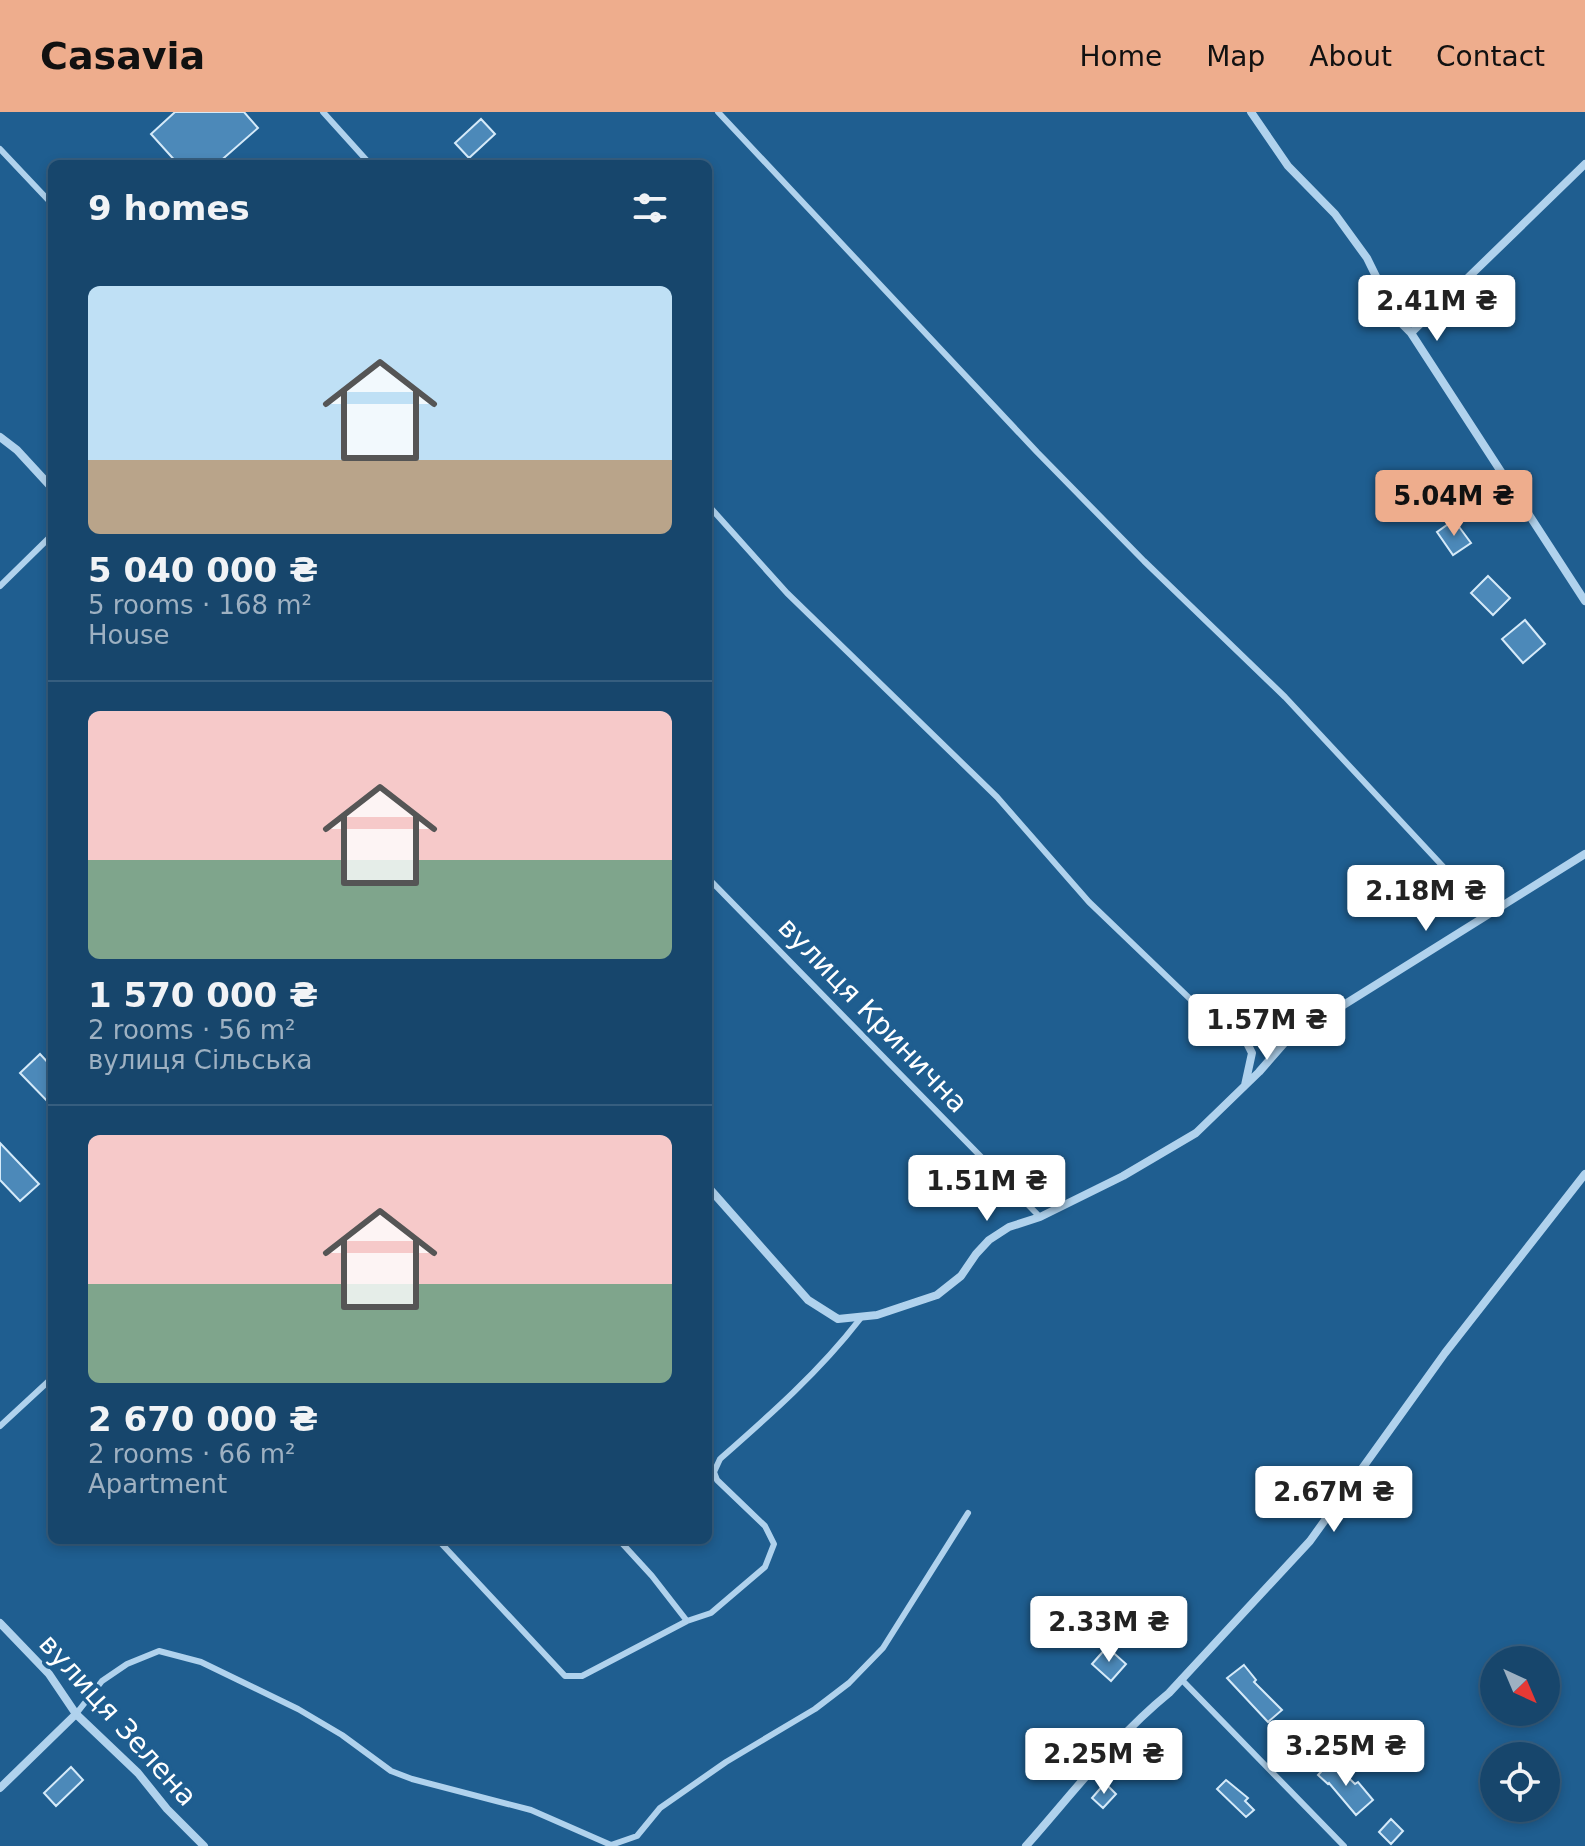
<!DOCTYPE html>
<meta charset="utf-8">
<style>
:root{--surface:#17466c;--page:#204d72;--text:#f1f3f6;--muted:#9eb1c2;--line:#365e7f;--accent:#eead8d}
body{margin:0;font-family:"DejaVu Sans",sans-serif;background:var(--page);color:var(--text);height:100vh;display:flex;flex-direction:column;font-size:30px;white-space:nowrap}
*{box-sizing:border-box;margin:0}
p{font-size:26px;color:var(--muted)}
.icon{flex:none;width:44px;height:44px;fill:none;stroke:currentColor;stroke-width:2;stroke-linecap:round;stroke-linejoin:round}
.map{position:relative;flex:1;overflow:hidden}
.details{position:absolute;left:48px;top:48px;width:664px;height:1384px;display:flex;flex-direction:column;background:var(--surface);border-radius:12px;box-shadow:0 4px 12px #0003,0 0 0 2px var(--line)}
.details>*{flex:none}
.needle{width:52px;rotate:136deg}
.buttons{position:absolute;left:1480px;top:1534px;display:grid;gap:16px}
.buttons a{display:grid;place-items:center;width:80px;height:80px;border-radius:50%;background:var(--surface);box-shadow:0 4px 12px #0003,0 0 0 2px var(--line);font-size:40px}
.price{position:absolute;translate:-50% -68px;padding:0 18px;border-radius:8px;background:#fff;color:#222;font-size:26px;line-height:52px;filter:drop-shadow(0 2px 4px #0008)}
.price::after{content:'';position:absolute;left:50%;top:48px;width:24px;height:18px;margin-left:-12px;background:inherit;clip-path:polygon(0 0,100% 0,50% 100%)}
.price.on{background:var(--accent);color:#111}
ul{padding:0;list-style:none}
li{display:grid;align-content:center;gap:16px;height:424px;padding:0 40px}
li+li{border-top:2px solid var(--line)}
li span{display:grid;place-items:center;height:248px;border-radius:12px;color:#555}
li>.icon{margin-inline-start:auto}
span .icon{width:144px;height:144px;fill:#fffc;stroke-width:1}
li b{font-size:34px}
h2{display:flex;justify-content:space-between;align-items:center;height:96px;padding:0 40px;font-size:34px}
header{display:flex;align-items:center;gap:48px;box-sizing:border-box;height:112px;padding:0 40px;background:var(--accent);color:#111}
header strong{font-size:38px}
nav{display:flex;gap:44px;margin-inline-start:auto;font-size:28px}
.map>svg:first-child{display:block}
.building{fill:#4c89b9;stroke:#d5eaf9;stroke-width:2}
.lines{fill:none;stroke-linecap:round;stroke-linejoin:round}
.service{stroke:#b0d2ed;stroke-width:6}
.minor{stroke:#b0d2ed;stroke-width:8}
.labels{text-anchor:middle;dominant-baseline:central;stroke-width:7;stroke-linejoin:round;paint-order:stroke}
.street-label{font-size:28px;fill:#fff;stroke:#1f5e90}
</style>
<header>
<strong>Casavia</strong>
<nav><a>Home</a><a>Map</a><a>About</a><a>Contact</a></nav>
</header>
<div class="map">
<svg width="1585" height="1734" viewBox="0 0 1585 1734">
<rect width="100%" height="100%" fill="#1f5e90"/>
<path class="building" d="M 175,0 L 244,0 L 258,16 L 217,52 L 178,52 L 151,22 Z
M 481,7 L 495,22 L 469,46 L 455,31 Z
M 1454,408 L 1471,431 L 1453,443 L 1437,420 Z
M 1488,464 L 1510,486 L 1493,503 L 1471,481 Z
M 1525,508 L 1545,532 L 1523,551 L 1502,527 Z
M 40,942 L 52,955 L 52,994 L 20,961 Z
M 0,1031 L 39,1072 L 20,1089 L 0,1068 Z
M 1107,1535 L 1126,1552 L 1111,1569 L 1092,1552 Z
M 1244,1553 L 1256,1568 L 1254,1570 L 1282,1598 L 1268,1610 L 1227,1566 Z
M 1298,1615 L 1309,1628 L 1291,1643 L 1281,1630 Z
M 1331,1649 L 1355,1672 L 1358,1670 L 1373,1688 L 1356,1703 L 1329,1671 L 1328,1672 L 1318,1663 Z
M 71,1655 L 83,1668 L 56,1694 L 44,1681 Z
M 1226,1668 L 1248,1686 L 1245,1689 L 1254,1698 L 1246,1705 L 1217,1677 Z
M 1105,1671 L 1116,1682 L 1103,1696 L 1092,1686 Z
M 1391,1707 L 1403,1719 L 1391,1732 L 1379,1720 Z"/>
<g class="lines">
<path class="service" d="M 323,0 L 370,52
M 718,0 L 1037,340 L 1144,449 L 1285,585 L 1450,762 L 1483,794 L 1493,798
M 0,37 L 52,92
M 708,393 L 787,481 L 997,685 L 1089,790 L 1211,907 C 1237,930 1251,929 1286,929
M 0,474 L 52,423
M 708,766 L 1040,1105
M 0,1314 L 52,1266
M 438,1428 L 565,1564 L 582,1564 L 687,1509 L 711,1501 L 765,1455 L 774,1432 L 765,1414 L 717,1368 L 714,1360 L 720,1347 C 770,1303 819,1260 860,1207
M 619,1428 L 652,1464 L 687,1509
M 1181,1567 L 1344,1734
M 76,1602 L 102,1569 L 127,1552 L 159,1539 L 201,1550 L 298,1597 L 342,1623 L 391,1659 L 412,1667 L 531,1698 L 611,1733 L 637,1724 L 660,1696 L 726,1650 L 815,1597 L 849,1571 L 883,1536 L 968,1401"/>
<path class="minor" d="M 1251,0 L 1288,54 L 1335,102 L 1367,146 L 1397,207 L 1411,221 L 1585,489
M 1411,221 L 1585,52
M 0,325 L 17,338 L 52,376
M 1245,973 L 1252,941 L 1246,929
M 708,1075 L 808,1188 L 838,1207 L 877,1203 L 937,1183 L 961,1164 L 976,1142 L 989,1128 L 1009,1115 L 1040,1105 L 1123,1064 L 1196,1021 L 1259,960 L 1286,929 L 1585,742
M 0,1511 L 49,1562 L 76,1602 L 138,1661 L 167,1697 L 204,1734
M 0,1676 L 76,1602
M 1026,1734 C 1072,1682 1116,1624 1169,1581 L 1310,1429 L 1445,1241 L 1585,1062"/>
</g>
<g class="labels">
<g class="street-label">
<text transform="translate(873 903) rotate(46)">вулиця Кринична</text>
<text transform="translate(118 1608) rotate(48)">вулиця Зелена</text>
</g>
</g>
</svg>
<div class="buttons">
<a><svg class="needle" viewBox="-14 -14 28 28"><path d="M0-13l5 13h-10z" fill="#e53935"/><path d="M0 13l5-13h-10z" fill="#9eb1c2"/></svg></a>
<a><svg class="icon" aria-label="locate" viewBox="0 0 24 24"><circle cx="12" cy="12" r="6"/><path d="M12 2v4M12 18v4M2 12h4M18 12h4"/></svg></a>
</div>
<b class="price" style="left:1437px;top:231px">2.41M ₴</b>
<b class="price on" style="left:1454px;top:426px">5.04M ₴</b>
<b class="price" style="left:1426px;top:821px">2.18M ₴</b>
<b class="price" style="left:1267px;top:950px">1.57M ₴</b>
<b class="price" style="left:987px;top:1111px">1.51M ₴</b>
<b class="price" style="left:1334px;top:1422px">2.67M ₴</b>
<b class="price" style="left:1109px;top:1552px">2.33M ₴</b>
<b class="price" style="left:1346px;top:1676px">3.25M ₴</b>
<b class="price" style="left:1104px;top:1684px">2.25M ₴</b>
<section class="details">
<h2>9 homes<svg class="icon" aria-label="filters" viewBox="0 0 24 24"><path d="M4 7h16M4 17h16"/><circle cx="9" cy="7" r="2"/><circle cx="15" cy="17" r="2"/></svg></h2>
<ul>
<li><span style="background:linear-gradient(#bfe0f5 70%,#b9a48a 0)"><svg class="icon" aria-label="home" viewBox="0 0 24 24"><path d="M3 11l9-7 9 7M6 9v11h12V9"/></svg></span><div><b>5 040 000 ₴</b><p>5 rooms · 168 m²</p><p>House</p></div></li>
<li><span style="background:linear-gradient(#f6c9c9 60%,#7fa58c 0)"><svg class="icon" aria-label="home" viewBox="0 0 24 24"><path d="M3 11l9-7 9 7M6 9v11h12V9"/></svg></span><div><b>1 570 000 ₴</b><p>2 rooms · 56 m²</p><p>вулиця Сільська</p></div></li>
<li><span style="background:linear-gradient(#f6c9c9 60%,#7fa58c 0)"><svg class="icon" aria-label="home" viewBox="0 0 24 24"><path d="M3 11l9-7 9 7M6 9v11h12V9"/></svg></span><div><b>2 670 000 ₴</b><p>2 rooms · 66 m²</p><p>Apartment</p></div></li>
</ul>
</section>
</div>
